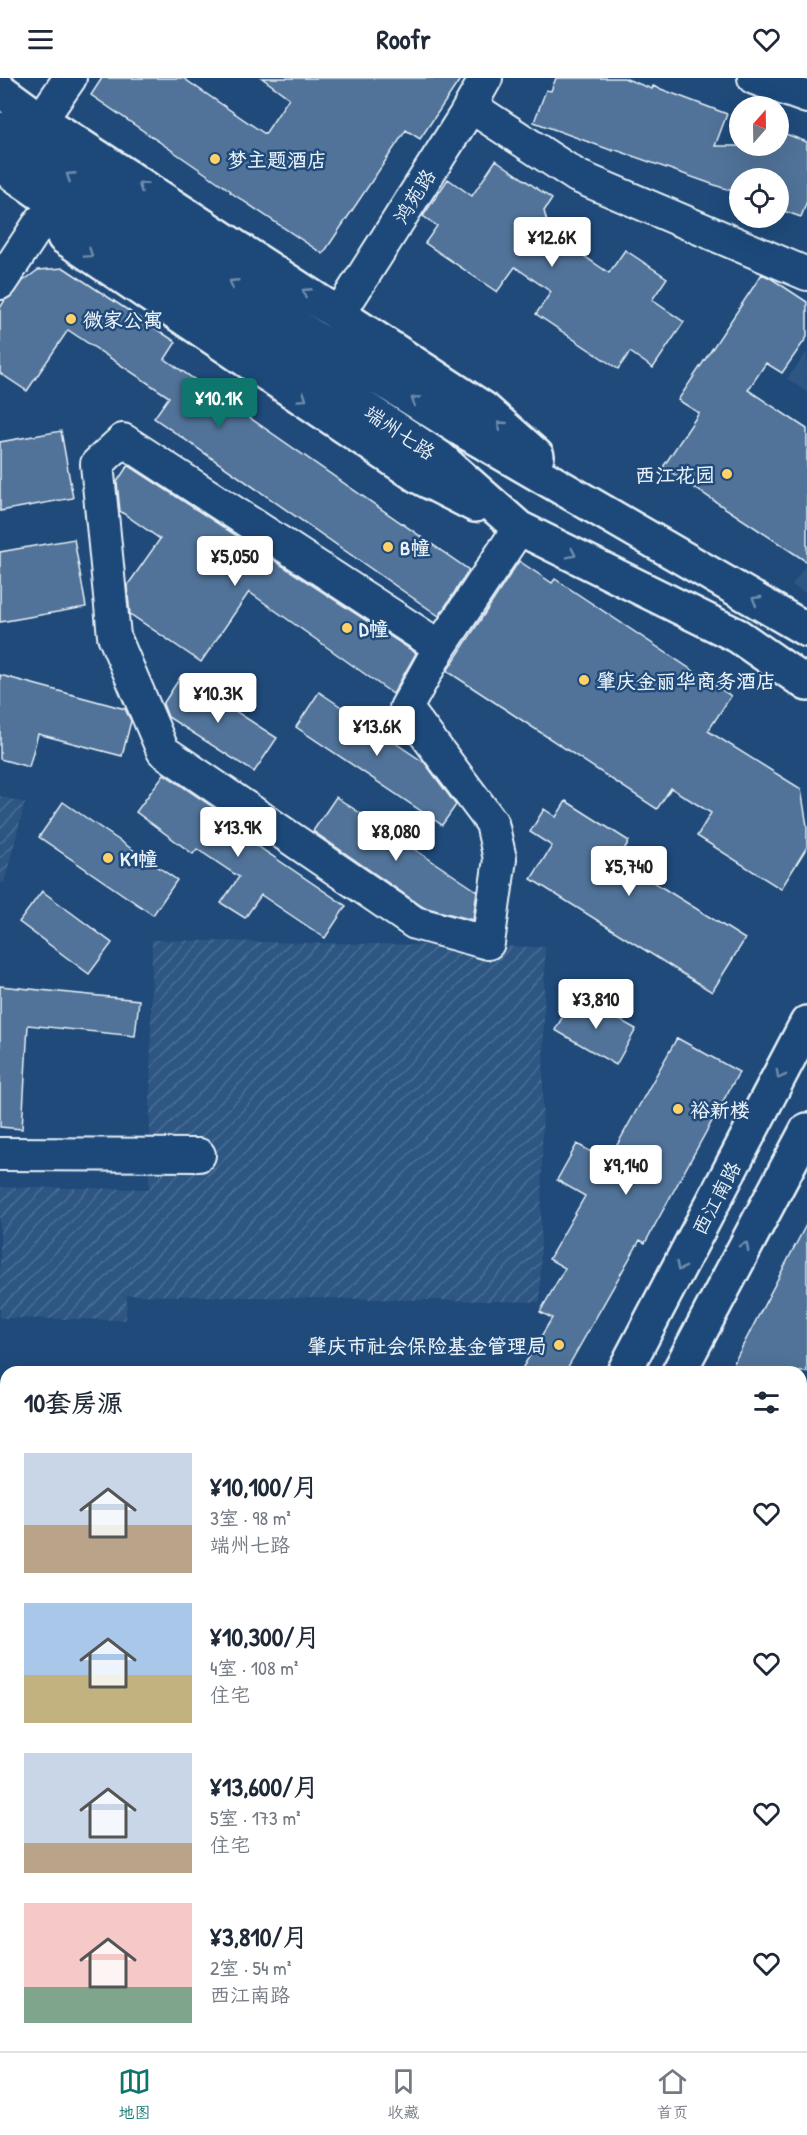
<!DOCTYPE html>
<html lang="zh">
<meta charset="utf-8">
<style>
:root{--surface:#fff;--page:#f6f6f7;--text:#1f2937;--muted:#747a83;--line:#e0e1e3;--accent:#0f766e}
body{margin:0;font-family:"Patrick Hand","LXGW WenKai TC",sans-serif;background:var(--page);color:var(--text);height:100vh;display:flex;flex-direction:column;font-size:22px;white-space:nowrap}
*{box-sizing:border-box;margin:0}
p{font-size:20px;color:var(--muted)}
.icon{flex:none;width:33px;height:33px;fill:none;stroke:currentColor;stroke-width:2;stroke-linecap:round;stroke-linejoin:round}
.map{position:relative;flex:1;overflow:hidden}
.drawer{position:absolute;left:0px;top:1288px;width:807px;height:686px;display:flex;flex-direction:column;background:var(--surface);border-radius:18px 18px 0 0;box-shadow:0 6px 24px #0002}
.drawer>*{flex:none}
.needle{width:39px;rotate:20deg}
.buttons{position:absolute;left:729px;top:18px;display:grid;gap:12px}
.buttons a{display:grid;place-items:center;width:60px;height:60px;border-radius:50%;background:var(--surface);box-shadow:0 6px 24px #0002;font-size:30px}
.price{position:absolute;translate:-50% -51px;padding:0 14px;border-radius:6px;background:#fff;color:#222;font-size:20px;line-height:39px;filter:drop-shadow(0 2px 3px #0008)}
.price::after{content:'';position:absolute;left:50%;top:36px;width:18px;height:14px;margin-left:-9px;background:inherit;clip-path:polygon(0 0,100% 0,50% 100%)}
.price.active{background:var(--accent);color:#fff}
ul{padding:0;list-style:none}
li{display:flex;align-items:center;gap:18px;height:150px;padding:0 24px}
li span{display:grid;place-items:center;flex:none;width:168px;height:120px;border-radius:0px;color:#555}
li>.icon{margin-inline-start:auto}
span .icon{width:72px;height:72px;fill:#fffc;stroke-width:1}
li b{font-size:26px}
h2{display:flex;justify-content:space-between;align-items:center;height:72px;padding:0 24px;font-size:26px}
header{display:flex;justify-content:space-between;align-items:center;height:78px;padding:0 24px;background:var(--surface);font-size:27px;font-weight:700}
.tabs{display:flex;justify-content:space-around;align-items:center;height:84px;border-top:2px solid var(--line);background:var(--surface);font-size:16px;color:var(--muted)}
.tabs a{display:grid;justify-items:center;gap:3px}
.tabs .active{color:var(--accent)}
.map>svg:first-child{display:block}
.built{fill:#2e5683}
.industrial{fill:url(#industrial-furrows)}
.building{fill:#517399;stroke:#e8f1f8;stroke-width:1.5}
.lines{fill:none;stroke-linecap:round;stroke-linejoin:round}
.minor-casing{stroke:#e8f1f8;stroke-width:36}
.major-casing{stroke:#e8f1f8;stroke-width:38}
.minor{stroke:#1f4a7a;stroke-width:32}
.major{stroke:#1f4a7a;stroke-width:33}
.oneway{stroke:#6f8dac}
.poi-dot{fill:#ffd166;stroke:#1f4a7a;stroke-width:2}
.labels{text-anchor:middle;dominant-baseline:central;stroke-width:5;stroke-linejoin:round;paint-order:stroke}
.poi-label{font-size:20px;font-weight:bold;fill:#e8f1f8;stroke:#1f4a7a;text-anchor:start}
.street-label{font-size:20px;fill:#e8f1f8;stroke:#1f4a7a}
</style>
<header><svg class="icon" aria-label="menu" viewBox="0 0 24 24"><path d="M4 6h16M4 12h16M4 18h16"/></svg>Roofr<svg class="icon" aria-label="heart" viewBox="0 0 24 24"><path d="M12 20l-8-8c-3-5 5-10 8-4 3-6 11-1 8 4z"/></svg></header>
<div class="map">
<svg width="807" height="1973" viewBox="0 0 807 1973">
<defs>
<pattern id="industrial-furrows" width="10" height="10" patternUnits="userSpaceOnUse" patternTransform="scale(1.5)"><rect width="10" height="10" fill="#2e5683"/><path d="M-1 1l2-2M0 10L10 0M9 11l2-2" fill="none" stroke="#4c6f95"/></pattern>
</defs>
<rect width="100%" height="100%" fill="#1f4a7a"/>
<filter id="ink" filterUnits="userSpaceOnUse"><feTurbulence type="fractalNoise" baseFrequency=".0167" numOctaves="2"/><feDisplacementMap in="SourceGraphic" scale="12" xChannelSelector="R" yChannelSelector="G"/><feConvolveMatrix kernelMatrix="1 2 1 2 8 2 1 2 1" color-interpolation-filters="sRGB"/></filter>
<g filter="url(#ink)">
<path class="built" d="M 807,274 L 807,314 L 787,301 Z
M 807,485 L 807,516 L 792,507 Z
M 807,1544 L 807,1673 L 801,1670 L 801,1558 Z"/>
<path class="industrial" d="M 0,718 L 25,725 L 4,805 L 0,804 Z
M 152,862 L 545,869 L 540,1224 L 127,1217 L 126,1242 L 0,1240 L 0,1109 L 149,1111 Z"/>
<path class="building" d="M 102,0 L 183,0 L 265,56 L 289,20 L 262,0 L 461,0 L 420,61 L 406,52 L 323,176 L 230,114 L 231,113 L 91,17 Z
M 556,0 L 624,0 L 652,11 L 653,8 L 727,36 L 715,68 L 778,68 L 778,53 L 807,64 L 807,123 L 801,139 L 778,131 L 778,100 L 740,100 L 740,116 L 613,71 L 613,73 L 534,44 L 546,12 L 551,13 Z
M 496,82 L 552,121 L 544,133 L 550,155 L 609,195 L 625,172 L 667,200 L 652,222 L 684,244 L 653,290 L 630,274 L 618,291 L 536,236 L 551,214 L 515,189 L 497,214 L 425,165 L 437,148 L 423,138 L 448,101 L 472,118 Z
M 64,190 L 176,264 L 165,281 L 469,492 L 439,538 L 154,340 L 169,319 L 68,252 L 27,313 L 0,295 L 0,230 L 5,222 L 15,215 L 23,203 L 38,192 Z
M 762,196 L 772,201 L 807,224 L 807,259 L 782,295 L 766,285 L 748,312 L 807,351 L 807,484 L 663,389 L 699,335 L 678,322 Z
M 61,353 L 73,420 L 0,433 L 0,364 Z
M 128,387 L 416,575 L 393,616 L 249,514 L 201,584 L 130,536 L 127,508 L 160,461 L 120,433 L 117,404 Z
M 74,461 L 86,529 L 0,544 L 0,474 Z
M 519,483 L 552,505 L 555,501 L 731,618 L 708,653 L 801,711 L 807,748 L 807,769 L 781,811 L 697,758 L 711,735 L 671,710 L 657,731 L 447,593 Z
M 0,597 L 125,631 L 131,643 L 122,678 L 38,656 L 29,689 L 0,681 Z
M 181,598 L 277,660 L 254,694 L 168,639 L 163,626 Z
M 319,614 L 425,685 L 456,727 L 442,747 L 296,649 Z
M 164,696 L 223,736 L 219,742 L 346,828 L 325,860 L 261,817 L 245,840 L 221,825 L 239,799 L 197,771 L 193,776 L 136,734 Z
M 336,719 L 477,813 L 473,842 L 423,829 L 313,753 Z
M 566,723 L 629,763 L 618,782 L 745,861 L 712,914 L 531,801 L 552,768 L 530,754 L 544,731 L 556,739 Z
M 63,724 L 177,802 L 153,837 L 39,759 Z
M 42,813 L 112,865 L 89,896 L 19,844 Z
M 0,908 L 139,922 L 135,958 L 28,947 L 22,1051 L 0,1049 Z
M 575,917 L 636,951 L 616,987 L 555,952 Z
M 677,960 L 739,994 L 645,1165 L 640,1162 L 565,1294 L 520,1294 L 552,1240 L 540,1234 L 565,1190 L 549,1181 L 585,1118 L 557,1102 L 577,1066 L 608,1083 Z
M 807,1145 L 807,1294 L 729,1294 Z"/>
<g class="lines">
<g class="minor-casing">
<path id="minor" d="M 754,0 L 807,19
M 470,28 L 577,98 L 807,196
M 41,42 L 70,0
M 0,205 L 41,143
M 339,236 L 464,39 L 486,0
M 440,569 L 123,362 L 97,386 L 114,558 L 163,673 L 415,845 L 488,865 L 500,781 L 492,745 L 406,630 L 440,569 L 519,450
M 0,1076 L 199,1077
M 124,1968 L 136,1973
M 672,1968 L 673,1973"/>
</g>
<g class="major-casing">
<path id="major" d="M 0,12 L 41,42 L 484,331 L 537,378
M 0,51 L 313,259 L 464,353 L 807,552
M 0,87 L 59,128 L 440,380 L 519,450 L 738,558 L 807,606
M 64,159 L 418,398 L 475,427
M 624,1294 L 807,945
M 679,1294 L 807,1052
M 0,1494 L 6,1496
M 0,1536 L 6,1539
M 801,1806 L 807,1809
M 801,1843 L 807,1845
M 316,1973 L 317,1968
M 365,1973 L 367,1968"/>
</g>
<use href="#minor" class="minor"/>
<use href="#major" class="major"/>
</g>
<defs><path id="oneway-chevron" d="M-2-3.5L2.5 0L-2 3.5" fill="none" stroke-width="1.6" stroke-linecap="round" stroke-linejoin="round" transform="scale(1.5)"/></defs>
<g class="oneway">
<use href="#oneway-chevron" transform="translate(70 98) rotate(-147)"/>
<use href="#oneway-chevron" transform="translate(142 108) rotate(-147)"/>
<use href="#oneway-chevron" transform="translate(89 176) rotate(34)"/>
<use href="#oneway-chevron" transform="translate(233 205) rotate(-147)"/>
<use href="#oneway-chevron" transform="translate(306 214) rotate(-147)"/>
<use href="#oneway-chevron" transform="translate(303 320) rotate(34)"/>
<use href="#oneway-chevron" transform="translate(415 322) rotate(-148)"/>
<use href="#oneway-chevron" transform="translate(501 347) rotate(-139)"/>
<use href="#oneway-chevron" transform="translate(572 476) rotate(26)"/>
<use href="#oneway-chevron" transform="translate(756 522) rotate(-150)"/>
<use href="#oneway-chevron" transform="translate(780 997) rotate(118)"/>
<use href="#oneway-chevron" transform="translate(745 1168) rotate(-62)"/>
<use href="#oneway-chevron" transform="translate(680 1189) rotate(118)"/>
</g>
</g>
<g class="poi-dot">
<circle cx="215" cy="81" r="6"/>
<circle cx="71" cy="241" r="6"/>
<circle cx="727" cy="396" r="6"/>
<circle cx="388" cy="469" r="6"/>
<circle cx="347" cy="550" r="6"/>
<circle cx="584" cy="602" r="6"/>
<circle cx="108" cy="780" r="6"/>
<circle cx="678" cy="1031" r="6"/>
<circle cx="559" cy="1267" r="6"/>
</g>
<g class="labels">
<g class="poi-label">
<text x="227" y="81">梦主题酒店</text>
<text x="83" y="241">微家公寓</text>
<text x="715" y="396" text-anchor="end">西江花园</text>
<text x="400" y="469">B幢</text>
<text x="359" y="550">D幢</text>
<text x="596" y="602">肇庆金丽华商务酒店</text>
<text x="120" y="780">K1幢</text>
<text x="690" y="1031">裕新楼</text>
<text x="547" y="1267" text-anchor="end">肇庆市社会保险基金管理局</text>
</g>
<g class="street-label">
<text transform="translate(414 118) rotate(-58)">鸿苑路</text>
<text transform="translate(400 354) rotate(34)">端州七路</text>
<text transform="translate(716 1120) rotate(-62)">西江南路</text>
</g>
</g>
</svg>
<div class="buttons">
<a><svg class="needle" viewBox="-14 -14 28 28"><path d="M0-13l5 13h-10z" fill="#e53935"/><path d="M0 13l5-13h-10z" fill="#747a83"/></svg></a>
<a><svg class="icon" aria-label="locate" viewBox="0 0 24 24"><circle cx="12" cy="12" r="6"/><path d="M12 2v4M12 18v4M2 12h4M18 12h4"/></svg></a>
</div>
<b class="price" style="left:552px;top:190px">¥12.6K</b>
<b class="price active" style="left:219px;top:351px">¥10.1K</b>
<b class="price" style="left:235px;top:509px">¥5,050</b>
<b class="price" style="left:218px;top:646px">¥10.3K</b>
<b class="price" style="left:377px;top:679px">¥13.6K</b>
<b class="price" style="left:238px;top:780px">¥13.9K</b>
<b class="price" style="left:396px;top:784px">¥8,080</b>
<b class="price" style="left:629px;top:819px">¥5,740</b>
<b class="price" style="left:596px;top:952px">¥3,810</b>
<b class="price" style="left:626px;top:1118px">¥9,140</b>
<section class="drawer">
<h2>10套房源<svg class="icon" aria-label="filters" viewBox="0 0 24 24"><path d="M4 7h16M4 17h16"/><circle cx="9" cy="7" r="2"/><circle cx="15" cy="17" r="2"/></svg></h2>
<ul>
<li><span style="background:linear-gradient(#c9d6e8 60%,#b9a48a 0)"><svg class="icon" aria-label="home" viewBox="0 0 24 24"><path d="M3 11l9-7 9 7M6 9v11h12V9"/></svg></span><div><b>¥10,100/月</b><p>3室 · 98 m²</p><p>端州七路</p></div><svg class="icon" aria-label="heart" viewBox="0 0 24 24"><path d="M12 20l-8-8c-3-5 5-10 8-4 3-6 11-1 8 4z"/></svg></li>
<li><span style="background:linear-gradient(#a9c7e8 60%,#c2b280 0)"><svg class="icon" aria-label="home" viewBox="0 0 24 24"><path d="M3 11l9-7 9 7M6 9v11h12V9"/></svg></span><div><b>¥10,300/月</b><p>4室 · 108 m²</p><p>住宅</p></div><svg class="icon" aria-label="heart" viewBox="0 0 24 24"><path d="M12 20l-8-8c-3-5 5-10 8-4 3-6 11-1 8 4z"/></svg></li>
<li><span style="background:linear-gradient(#c9d6e8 75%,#b9a48a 0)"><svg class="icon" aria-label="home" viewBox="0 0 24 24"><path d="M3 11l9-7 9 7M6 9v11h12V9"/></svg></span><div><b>¥13,600/月</b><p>5室 · 173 m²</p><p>住宅</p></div><svg class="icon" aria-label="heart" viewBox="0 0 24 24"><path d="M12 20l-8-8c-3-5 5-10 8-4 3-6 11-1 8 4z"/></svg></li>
<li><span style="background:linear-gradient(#f6c9c9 70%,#7fa58c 0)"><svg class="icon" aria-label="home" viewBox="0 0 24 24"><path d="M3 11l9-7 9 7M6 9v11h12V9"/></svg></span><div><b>¥3,810/月</b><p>2室 · 54 m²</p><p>西江南路</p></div><svg class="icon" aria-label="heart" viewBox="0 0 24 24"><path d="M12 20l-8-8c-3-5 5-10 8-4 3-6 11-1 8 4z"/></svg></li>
</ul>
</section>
</div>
<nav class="tabs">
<a class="active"><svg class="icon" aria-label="map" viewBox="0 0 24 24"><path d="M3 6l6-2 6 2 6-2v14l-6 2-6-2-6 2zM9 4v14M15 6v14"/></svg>地图</a>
<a><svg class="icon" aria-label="saved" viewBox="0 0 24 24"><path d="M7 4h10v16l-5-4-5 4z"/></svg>收藏</a>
<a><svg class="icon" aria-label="home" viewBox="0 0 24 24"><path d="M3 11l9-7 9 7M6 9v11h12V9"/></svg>首页</a>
</nav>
